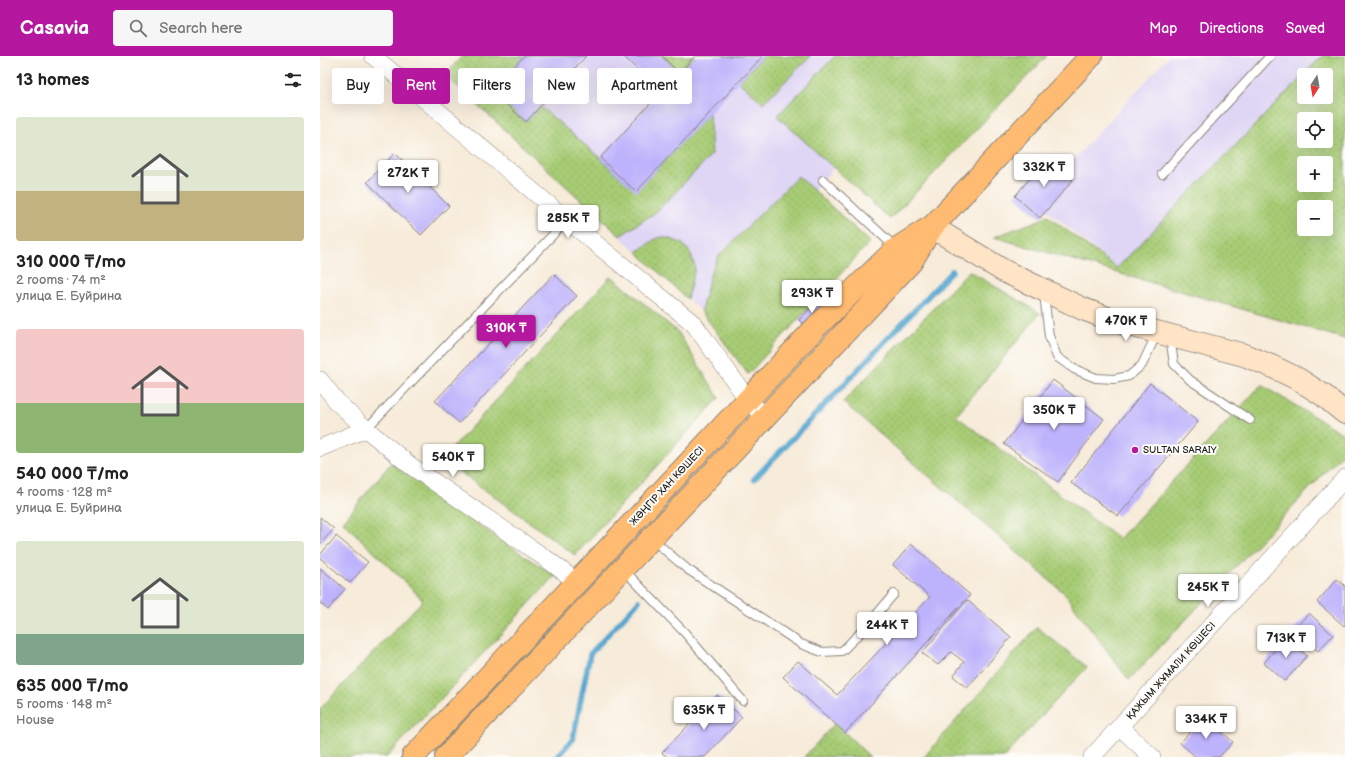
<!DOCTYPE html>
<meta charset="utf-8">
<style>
:root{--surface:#fff;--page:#f6f6f6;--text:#222;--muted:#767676;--accent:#b5179e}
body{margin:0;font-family:"Balsamiq Sans",sans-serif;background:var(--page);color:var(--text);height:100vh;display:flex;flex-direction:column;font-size:15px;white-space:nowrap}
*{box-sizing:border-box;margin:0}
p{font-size:13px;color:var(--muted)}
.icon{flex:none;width:22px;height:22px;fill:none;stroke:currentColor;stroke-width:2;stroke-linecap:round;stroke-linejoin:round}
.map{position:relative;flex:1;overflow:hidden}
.side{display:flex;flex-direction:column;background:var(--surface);width:320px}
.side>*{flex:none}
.guide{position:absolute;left:12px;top:12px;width:380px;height:36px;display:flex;gap:8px}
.needle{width:26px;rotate:191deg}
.fabs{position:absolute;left:977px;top:12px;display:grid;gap:8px}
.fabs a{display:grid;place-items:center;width:36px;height:36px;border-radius:4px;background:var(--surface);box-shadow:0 4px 16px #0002;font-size:20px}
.price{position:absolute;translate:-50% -34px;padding:0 9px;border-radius:4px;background:#fff;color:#222;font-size:13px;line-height:26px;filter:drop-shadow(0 1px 2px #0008)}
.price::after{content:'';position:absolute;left:50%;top:24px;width:12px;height:9px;margin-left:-6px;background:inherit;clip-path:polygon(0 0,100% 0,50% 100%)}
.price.selected{background:var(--accent);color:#fff}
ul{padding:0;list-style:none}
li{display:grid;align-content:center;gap:8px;height:212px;padding:0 16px}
li span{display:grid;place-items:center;height:124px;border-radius:4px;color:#555}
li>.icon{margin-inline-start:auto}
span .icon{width:72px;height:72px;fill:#fffc;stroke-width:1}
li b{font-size:17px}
h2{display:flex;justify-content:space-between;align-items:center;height:48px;padding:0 16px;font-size:17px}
.tag{padding:0 14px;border-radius:4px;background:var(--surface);box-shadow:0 4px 16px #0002;font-size:14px;line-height:36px}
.tag.selected{background:var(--accent);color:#fff}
header{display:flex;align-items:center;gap:24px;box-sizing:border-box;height:56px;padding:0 20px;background:var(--accent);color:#fff}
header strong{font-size:19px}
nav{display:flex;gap:22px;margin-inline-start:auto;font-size:14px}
.search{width:280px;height:36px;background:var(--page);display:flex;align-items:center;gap:10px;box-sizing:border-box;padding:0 14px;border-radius:4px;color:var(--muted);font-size:15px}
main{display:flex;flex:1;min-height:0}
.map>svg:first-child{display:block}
.built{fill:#dfd5f5}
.grass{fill:url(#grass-dots);stroke:#627448;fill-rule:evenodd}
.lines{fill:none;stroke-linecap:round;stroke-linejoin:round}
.stream{stroke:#55a6cf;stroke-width:5.5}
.building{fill:#bdb2fc}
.lane-casing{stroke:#8a847a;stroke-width:10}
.street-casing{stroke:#8a847a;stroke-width:18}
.secondary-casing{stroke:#8a847a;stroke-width:24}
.primary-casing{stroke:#8a847a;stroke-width:24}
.lane{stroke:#fff;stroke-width:8}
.street{stroke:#fff;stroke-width:17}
.secondary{stroke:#ffe4c6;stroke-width:22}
.primary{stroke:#ffbb71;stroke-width:22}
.poi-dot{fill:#b5179e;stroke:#fdfcf7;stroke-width:1.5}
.labels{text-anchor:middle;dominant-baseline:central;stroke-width:4;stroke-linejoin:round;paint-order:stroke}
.poi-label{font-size:10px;fill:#1c1c1c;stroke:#fdfcf7;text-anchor:start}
.street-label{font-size:10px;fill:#1c1c1c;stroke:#fdfcf7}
</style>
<header>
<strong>Casavia</strong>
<div class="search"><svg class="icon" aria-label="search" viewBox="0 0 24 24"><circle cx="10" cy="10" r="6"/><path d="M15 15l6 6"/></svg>Search here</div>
<nav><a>Map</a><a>Directions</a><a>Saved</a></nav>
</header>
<main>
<section class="side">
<h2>13 homes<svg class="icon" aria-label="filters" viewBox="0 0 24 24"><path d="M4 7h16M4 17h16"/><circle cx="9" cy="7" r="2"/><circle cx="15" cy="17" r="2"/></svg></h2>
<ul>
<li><span style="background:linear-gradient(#dfe7d0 60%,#c2b280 0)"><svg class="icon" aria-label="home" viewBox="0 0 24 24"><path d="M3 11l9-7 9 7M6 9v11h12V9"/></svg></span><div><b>310 000 ₸/mo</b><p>2 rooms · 74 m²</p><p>улица Е. Буйрина</p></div></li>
<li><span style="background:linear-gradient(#f6c9c9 60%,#8fb573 0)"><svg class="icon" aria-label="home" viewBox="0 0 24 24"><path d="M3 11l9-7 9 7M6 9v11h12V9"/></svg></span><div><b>540 000 ₸/mo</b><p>4 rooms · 128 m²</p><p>улица Е. Буйрина</p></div></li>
<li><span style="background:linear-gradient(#dfe7d0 75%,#7fa58c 0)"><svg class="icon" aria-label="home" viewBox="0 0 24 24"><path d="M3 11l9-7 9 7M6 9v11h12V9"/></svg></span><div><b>635 000 ₸/mo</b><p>5 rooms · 148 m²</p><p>House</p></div></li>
</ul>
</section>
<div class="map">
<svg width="1025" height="701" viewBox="0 0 1025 701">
<defs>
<pattern id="grass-dots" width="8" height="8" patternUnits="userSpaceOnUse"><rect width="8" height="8" fill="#a7cc75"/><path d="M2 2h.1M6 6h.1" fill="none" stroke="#8faf65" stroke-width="1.8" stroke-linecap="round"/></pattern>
</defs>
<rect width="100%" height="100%" fill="#fdfcf7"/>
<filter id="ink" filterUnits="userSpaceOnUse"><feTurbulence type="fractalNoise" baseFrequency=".025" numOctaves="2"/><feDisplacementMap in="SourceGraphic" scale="8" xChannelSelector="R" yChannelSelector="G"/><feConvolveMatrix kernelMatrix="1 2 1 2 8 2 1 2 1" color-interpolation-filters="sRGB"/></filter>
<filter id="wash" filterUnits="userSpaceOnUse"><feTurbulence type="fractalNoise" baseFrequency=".012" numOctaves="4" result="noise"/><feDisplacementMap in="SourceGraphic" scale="16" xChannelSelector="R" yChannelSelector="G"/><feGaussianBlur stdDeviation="0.9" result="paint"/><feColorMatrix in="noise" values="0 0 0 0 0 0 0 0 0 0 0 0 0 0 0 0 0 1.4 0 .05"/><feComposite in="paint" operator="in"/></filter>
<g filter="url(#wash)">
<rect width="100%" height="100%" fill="#f7ebd9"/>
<path class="built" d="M 143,0 L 618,0 L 381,255 L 125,19 Z
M 849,0 L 1002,0 L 797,212 L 727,154 L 753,124 L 743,115 Z"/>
<path class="grass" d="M 142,0 L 204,0 L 172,35 L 206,66 L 220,50 L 280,102 L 316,135 L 389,57 L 392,98 L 336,156 L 300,180 L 125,19 Z
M 342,0 L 375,0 L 359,17 Z
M 443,0 L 491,0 L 443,47 L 419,26 Z
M 515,0 L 727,0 L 570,163 L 457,60 Z
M 1002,0 L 1025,0 L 1025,283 L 674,181 L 722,163 L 726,159 L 797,212 ZM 984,19 L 1006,19 L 1006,41 L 984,41 ZM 984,63 L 1006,63 L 1006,85 L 984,85 ZM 984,107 L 1006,107 L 1006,129 L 984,129 ZM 984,151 L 1006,151 L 1006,173 L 984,173 Z
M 478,120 L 550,186 L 428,318 L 381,255 L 390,219 L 398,201 Z
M 341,181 L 351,183 L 363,188 L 371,198 L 375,212 L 367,243 L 317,196 L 334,184 Z
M 649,215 L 720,257 L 636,360 L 799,483 L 941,329 L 1025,379 L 1025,395 L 809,624 L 744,537 L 523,346 Z
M 291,220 L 358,276 L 399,342 L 255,499 L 122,403 Z
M 71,407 L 169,476 L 235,520 L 67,701 L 0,701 L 0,653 L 103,544 L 23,466 Z
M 717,571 L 767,611 L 684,701 L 604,701 Z
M 515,667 L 550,701 L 484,701 Z"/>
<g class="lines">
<path class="stream" d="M 434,423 L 632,215
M 237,701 L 253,683 L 270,598 L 319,545"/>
</g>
<g id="blocks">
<path class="building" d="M 204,0 L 266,0 L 206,66 L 172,35 Z
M 303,0 L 342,0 L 359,17 L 375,0 L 443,0 L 316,136 L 280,102 L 341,36 Z
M 75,97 L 129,150 L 101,179 L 47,126 Z
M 727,102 L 753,124 L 720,162 L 695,140 Z
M 234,218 L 257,240 L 139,367 L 115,345 Z
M 498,244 L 505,251 L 486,271 L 479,264 Z
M 733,324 L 784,363 L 738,426 L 684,388 Z
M 830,327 L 878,366 L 798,460 L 751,427 Z
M 0,461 L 14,473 L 0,488 Z
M 16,480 L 48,506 L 30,527 L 0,502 L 0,499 Z
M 591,488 L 650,539 L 525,677 L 463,621 L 478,605 L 517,639 L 610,541 L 573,509 Z
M 0,512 L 25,533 L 8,554 L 0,547 Z
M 1017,523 L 1025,530 L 1025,569 L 1024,570 L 997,546 Z
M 647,544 L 691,581 L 647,632 L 633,620 L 644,606 L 631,596 L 618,609 L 602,597 Z
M 989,557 L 1013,579 L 998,595 L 974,573 Z
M 966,581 L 987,600 L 965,625 L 944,607 Z
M 397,639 L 422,661 L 385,701 L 348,701 L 342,697 Z
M 885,660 L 913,686 L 899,701 L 876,701 L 860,687 Z"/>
</g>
</g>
<g filter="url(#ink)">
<use href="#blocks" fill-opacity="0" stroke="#8a847a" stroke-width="1"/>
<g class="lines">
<g class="lane-casing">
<path id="lane" d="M 842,118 L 950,0
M 503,124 L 576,192
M 724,238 L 729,280 L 737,301 L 754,313 L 776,322 L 794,323 L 809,320 L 822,309 L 837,277
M 850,281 L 854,308 L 870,324 L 930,364
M 46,373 L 247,164
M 332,483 L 367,513 L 481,588 L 502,596 L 522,595 L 545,572 L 574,538
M 303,513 L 365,577 L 423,645"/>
</g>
<g class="street-casing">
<path id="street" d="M 53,0 L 247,164 L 374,268 L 428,344 L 445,361
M 0,324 L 18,347 L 46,373 L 91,410 L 228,504 L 257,526
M 0,392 L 46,373
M 800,671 L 832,701
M 772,701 L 1025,422"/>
</g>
<g class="secondary-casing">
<path id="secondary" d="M 612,171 L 684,215 L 763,253 L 798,266 L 924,299 L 951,310 L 978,323 L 1003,339 L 1025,357"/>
</g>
<g class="primary-casing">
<path id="primary" d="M 93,701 L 498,269 L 576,193 L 609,172
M 126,701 L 591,206 L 612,171 L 771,0"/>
</g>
<use href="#lane" class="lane"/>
<use href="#street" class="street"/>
<use href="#secondary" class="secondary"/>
<use href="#primary" class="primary"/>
</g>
</g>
<circle class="poi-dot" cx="815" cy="394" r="4"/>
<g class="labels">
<g class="poi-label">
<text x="823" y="394">SULTAN SARAIY</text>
</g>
<g class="street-label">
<text transform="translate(347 430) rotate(-47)">ЖӘҢГІР ХАН КӨШЕСІ</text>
<text transform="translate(851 615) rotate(-48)">ҚАЖЫМ ЖҰМАЛИ КӨШЕСІ</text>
</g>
</g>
</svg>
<div class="fabs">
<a><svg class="needle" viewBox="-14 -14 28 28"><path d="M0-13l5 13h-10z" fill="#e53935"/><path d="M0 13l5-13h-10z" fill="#767676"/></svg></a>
<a><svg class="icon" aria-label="locate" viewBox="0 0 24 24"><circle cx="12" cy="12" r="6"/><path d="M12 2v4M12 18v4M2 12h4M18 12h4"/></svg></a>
<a>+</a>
<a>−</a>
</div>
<b class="price" style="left:724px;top:132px">332K ₸</b>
<b class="price" style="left:88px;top:138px">272K ₸</b>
<b class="price" style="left:248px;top:183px">285K ₸</b>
<b class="price" style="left:492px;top:258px">293K ₸</b>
<b class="price" style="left:806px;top:286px">470K ₸</b>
<b class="price selected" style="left:186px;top:293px">310K ₸</b>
<b class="price" style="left:734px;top:375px">350K ₸</b>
<b class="price" style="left:133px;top:422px">540K ₸</b>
<b class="price" style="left:888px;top:552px">245K ₸</b>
<b class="price" style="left:567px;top:590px">244K ₸</b>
<b class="price" style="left:966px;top:603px">713K ₸</b>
<b class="price" style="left:384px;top:675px">635K ₸</b>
<b class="price" style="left:886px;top:684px">334K ₸</b>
<div class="guide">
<a class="tag">Buy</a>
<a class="tag selected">Rent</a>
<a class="tag">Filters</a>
<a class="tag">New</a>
<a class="tag">Apartment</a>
</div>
</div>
</main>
